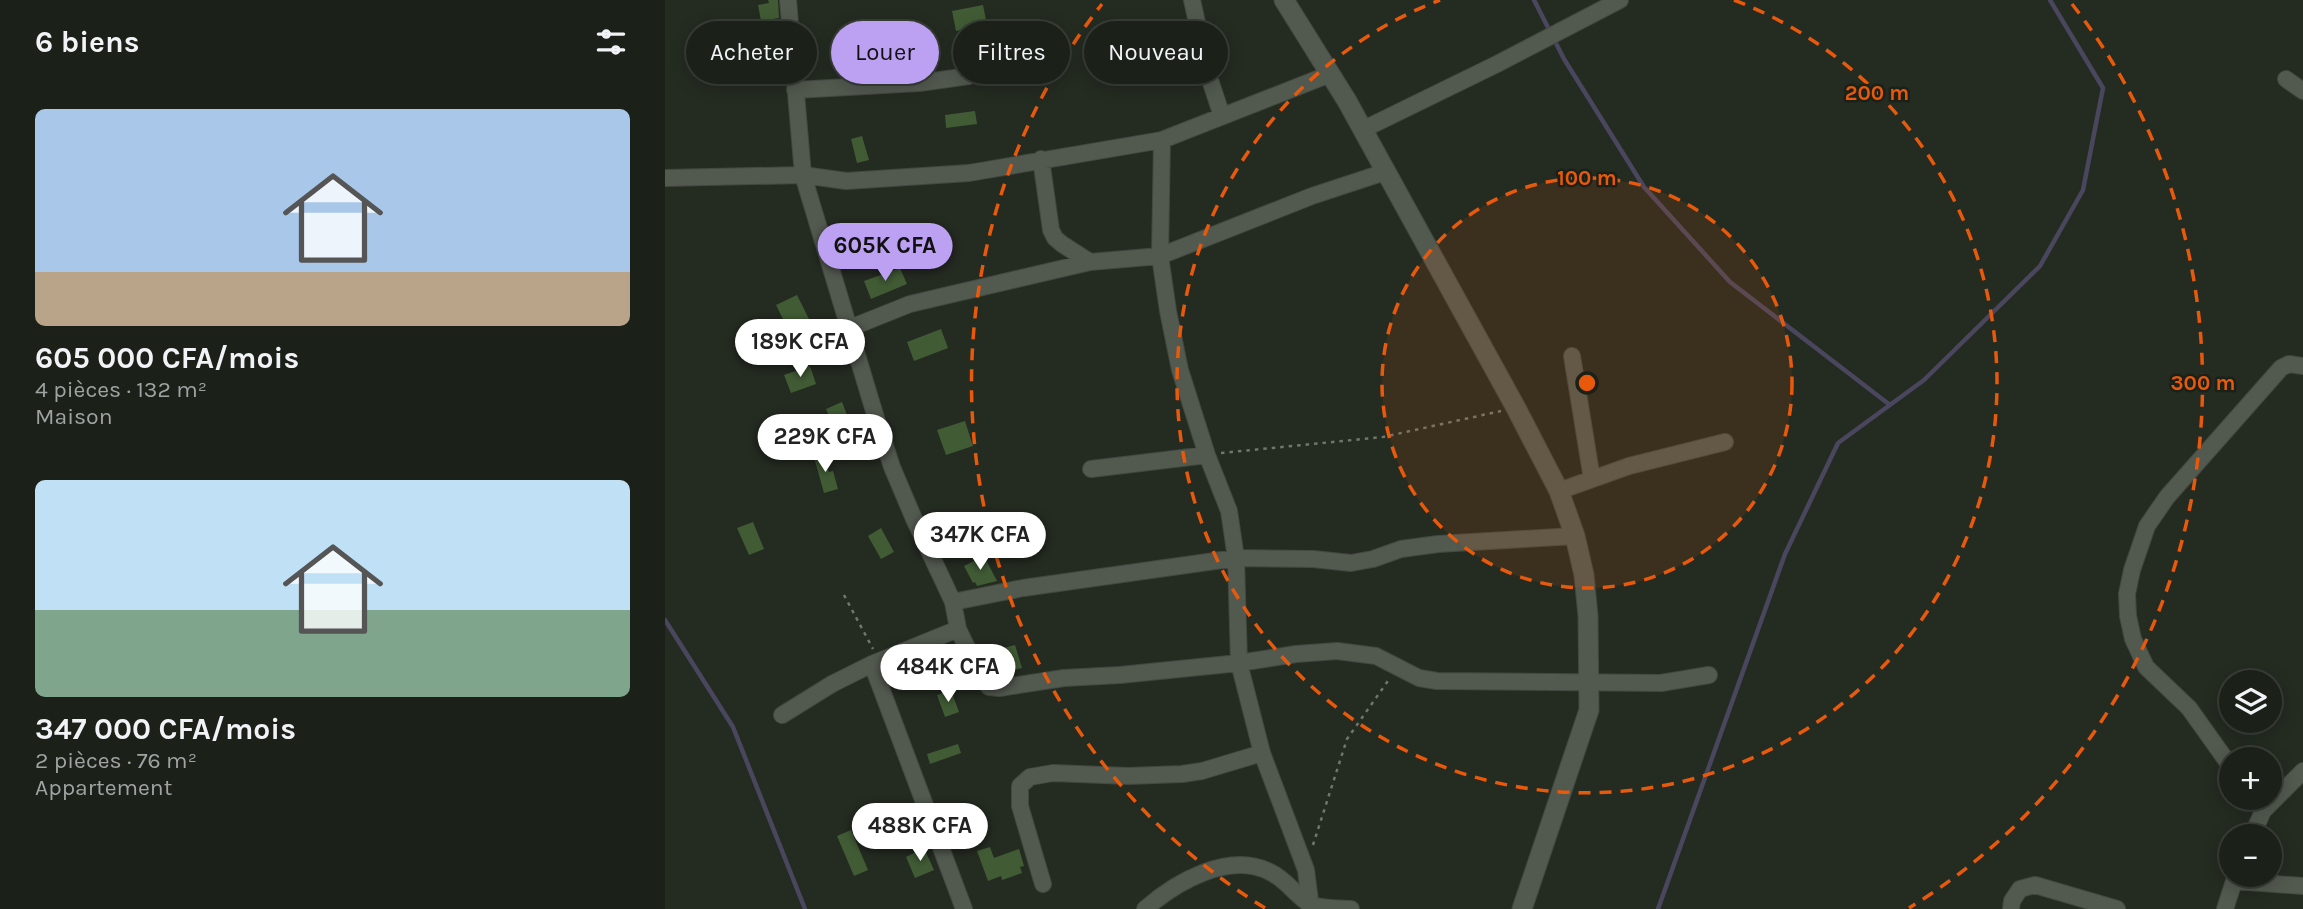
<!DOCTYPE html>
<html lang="fr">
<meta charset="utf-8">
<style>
:root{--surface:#1b2019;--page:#282d26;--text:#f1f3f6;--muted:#a0a3a2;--line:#393e38;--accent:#bca0f2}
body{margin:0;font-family:Karla,sans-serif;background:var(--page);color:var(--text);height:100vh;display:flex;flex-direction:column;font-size:26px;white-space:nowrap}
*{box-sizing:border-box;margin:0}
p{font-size:23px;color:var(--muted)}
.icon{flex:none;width:38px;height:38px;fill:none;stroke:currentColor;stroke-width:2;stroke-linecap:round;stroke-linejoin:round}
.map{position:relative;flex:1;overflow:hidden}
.side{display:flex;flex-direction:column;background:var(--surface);width:665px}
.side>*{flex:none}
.guide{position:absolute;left:21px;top:21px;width:665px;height:63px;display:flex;gap:14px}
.tools{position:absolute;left:1554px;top:670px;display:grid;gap:14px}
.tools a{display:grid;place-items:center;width:63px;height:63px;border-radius:50%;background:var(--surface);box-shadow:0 4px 18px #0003,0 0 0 2px var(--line);font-size:35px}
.price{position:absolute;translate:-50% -60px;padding:0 16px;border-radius:24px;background:#fff;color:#222;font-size:23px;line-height:46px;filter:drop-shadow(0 2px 4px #0008)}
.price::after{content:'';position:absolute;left:50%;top:42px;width:21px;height:16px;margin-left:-10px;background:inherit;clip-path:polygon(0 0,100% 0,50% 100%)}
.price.current{background:var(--accent);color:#111}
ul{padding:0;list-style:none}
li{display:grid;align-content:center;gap:14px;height:371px;padding:0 35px}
li span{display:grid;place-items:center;height:217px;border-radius:10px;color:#555}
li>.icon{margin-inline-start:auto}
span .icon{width:126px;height:126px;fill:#fffc;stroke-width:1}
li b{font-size:30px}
h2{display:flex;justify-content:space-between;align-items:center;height:84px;padding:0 35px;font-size:30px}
.pill{padding:0 24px;border-radius:32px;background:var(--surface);box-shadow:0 4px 18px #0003,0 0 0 2px var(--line);font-size:24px;line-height:63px}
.pill.current{background:var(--accent);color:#111}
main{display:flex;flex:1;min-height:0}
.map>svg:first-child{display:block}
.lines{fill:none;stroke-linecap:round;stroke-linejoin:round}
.stream{stroke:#49465d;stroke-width:4.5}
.building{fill:#415c35}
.minor-casing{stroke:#424840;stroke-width:18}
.tertiary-casing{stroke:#424840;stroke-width:21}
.path{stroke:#6f766d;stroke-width:2.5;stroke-dasharray:3.5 5;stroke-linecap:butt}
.minor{stroke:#52594f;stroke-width:16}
.tertiary{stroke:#52594f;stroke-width:19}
.ring{fill:none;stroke:#e8590c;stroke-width:3.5;stroke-dasharray:12 9}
.centre{fill:#e8590c;stroke:#1b2118;stroke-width:3.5}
.ring-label{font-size:21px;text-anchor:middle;font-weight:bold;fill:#e8590c;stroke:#1b2118;stroke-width:5;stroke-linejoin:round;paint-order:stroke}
</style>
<main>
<section class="side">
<h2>6 biens<svg class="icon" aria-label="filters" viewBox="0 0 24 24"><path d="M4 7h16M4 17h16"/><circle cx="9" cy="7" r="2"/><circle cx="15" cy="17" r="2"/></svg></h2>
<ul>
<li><span style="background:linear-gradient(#a9c7e8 75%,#b9a48a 0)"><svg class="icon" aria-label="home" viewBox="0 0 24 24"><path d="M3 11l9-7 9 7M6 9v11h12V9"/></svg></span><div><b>605 000 CFA/mois</b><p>4 pièces · 132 m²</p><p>Maison</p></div></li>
<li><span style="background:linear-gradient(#bfe0f5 60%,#7fa58c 0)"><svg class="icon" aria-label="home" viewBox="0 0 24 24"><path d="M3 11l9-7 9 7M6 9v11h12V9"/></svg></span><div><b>347 000 CFA/mois</b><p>2 pièces · 76 m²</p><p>Appartement</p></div></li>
</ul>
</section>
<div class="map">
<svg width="1638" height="909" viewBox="0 0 1638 909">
<rect width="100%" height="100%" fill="#242b21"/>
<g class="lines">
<path class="stream" d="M 869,0 L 899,59 L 979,187 L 1065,282 L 1225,405
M 0,620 L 68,727 L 140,909
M 993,909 L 1120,554 L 1173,443 L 1259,380 L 1375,266 L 1418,190 L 1438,88 L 1385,0"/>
</g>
<path class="building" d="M 103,0 L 113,0 L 114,18 L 96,21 L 93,5 L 104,3 Z
M 318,5 L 322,25 L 291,31 L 287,11 Z
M 310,111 L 312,124 L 281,128 L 280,115 Z
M 197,136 L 204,160 L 192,163 L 186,139 Z
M 235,268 L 242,284 L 206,299 L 199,281 Z
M 132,295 L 150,331 L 129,341 L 111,305 Z
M 276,329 L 283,348 L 249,361 L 242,342 Z
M 145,366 L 151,384 L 126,393 L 119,375 Z
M 177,402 L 186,425 L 170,431 L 161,409 Z
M 300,421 L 308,446 L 281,455 L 272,430 Z
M 151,449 L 164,472 L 168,471 L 173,489 L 159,493 L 147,450 Z
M 88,522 L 99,549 L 84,555 L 72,528 Z
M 339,523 L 343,543 L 329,546 L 325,526 Z
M 216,528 L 229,552 L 216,559 L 203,536 Z
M 319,556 L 332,581 L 312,586 L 310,582 L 308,583 L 299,566 Z
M 350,645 L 357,668 L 329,675 L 323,652 Z
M 286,690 L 294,712 L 280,717 L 272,695 Z
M 293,744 L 296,753 L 265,764 L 262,754 Z
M 186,830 L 203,870 L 189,876 L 172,836 Z
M 325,847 L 329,858 L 354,849 L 359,866 L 355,867 L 357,873 L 337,880 L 336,876 L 323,881 L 312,851 Z
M 259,848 L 269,870 L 250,878 L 241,857 Z"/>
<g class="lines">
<g class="minor-casing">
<path id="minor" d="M 123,0 L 138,175 L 211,418 L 227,467 L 249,519 L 288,602 L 293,629 L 317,679 L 324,687 L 334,688 L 399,678 L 455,675 L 574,663 L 631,654 L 672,651 L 711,656 L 754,678 L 772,681 L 996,683 L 1044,675
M 527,0 L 544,77 L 557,116
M 1621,79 L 1638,91
M 130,90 L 254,83 L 304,76 L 375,54
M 697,130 L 832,64 L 955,0
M 497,140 L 495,256 L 503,311 L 515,370 L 542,455 L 564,511 L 571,558 L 574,663 L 597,753 L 641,870 L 646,909
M 376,159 L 386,230 L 390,238 L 397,244 L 425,262
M 0,178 L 138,175 L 181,181 L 304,173 L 497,140 L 665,74
M 185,328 L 245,304 L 425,262 L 495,256 L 647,196 L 720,172
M 907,356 L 927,479
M 426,469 L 542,455
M 894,491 L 964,466 L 1060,442
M 288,602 L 358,588 L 571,558 L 648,559 L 686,563 L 708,559 L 736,549 L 773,544 L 910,536
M 207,664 L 299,909
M 117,715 L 167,684 L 207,664 L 293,629
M 1566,767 L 1524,708 L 1481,667 L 1468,639 L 1463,616 L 1462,594 L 1467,570 L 1482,526 L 1502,497 L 1616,368 L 1624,364 L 1638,366
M 1587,836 L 1598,811 L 1638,771
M 1569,881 L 1638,886
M 378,884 L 355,806 L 355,786 L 365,777 L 388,773 L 463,776 L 517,774 L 537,771 L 597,753
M 480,909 C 511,882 564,851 605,872 C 620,879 629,893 643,903 C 652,909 674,908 686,909
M 1346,909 L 1347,901 L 1355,889 L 1370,885 L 1452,909
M 1560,909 L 1571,875"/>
</g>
<g class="tertiary-casing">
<path id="tertiary" d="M 619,0 L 682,101 L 851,408 L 894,491 L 910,536 L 919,575 L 923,616 L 924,710 L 857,909"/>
</g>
<path class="path" d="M 556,453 L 718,437 L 836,411
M 179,595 L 208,649
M 648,845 L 682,739 L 725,678"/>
<use href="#minor" class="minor"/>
<use href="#tertiary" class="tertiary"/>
</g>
<circle cx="922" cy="383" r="205" fill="#e8590c" fill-opacity=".12"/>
<g class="ring">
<circle cx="922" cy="383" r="205"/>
<path d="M1069 0A410 410 0 1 1 775 0"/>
<path d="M600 908A616 616 0 0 1 437 4M1407 4A616 616 0 0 1 1244 908"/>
</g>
<circle cx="922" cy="383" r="10" class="centre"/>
<g class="ring-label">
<text x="1212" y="100">200 m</text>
<text x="922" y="185">100 m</text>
<text x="1538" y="390">300 m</text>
</g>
</svg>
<div class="tools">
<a><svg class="icon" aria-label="layers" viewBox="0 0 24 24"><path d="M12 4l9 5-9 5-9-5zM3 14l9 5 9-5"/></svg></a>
<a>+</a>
<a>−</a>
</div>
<b class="price current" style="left:220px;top:283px">605K CFA</b>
<b class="price" style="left:135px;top:379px">189K CFA</b>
<b class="price" style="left:160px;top:474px">229K CFA</b>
<b class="price" style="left:315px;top:572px">347K CFA</b>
<b class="price" style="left:283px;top:704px">484K CFA</b>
<b class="price" style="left:255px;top:863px">488K CFA</b>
<div class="guide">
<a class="pill">Acheter</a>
<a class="pill current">Louer</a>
<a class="pill">Filtres</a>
<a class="pill">Nouveau</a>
</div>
</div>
</main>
